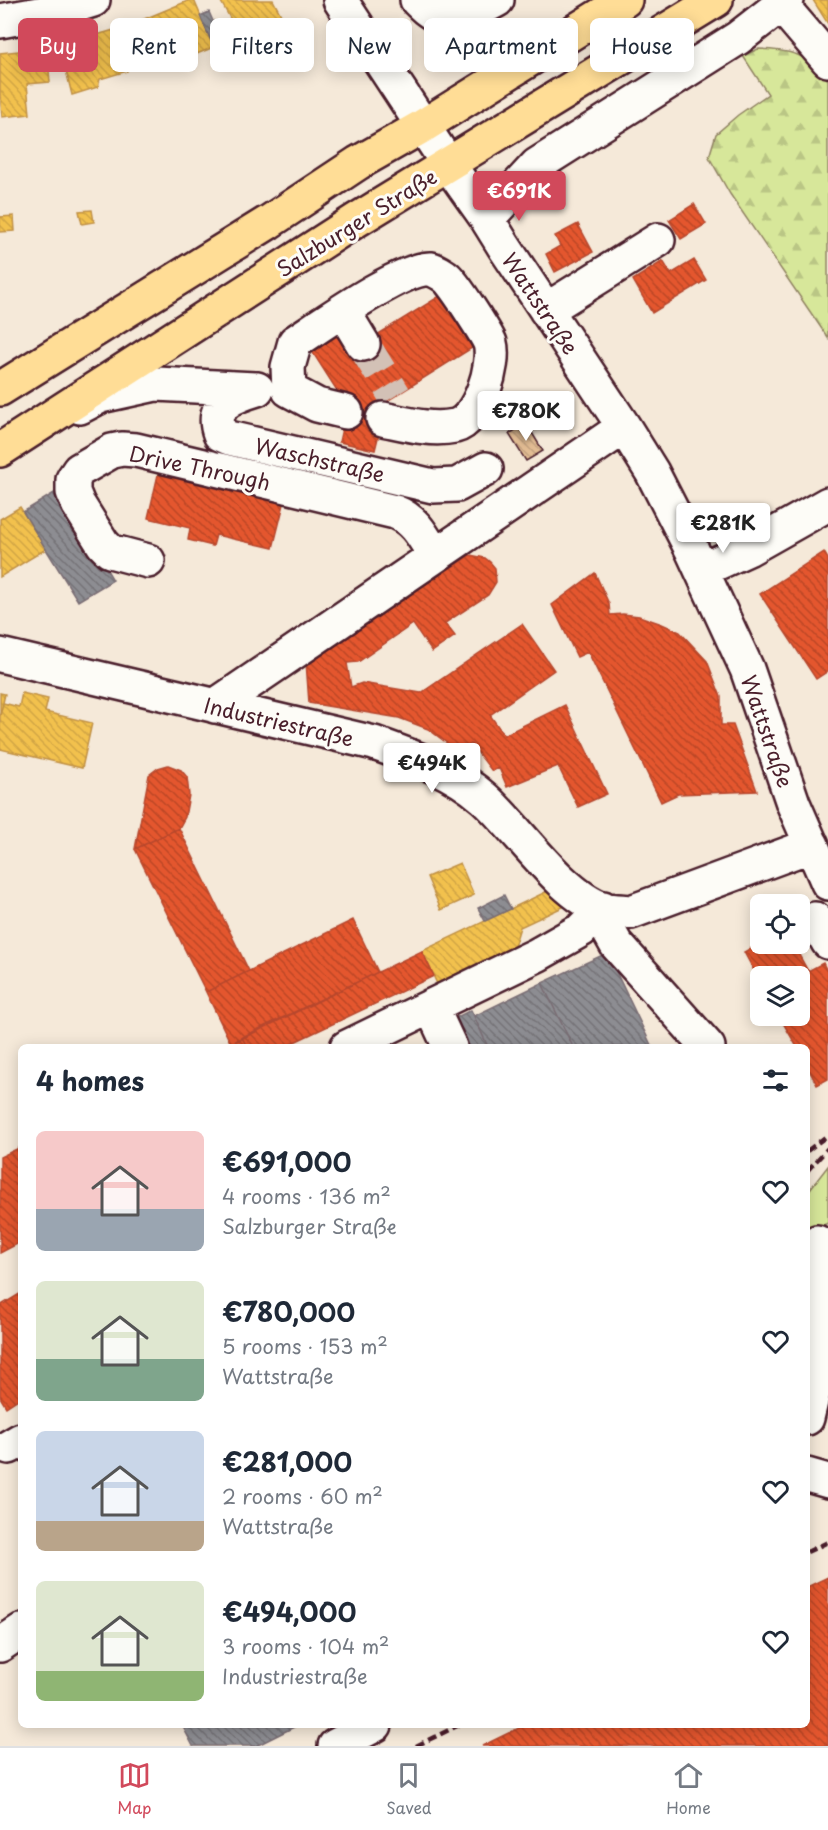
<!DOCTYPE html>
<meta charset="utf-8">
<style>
:root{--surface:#fff;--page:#f6f6f7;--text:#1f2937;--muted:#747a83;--line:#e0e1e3;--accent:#d1495b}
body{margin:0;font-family:"Playpen Sans",sans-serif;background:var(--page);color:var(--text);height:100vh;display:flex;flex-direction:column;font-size:22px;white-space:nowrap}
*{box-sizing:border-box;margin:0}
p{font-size:20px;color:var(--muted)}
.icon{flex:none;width:33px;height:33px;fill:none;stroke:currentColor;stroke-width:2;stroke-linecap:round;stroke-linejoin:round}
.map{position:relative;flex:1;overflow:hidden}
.sheet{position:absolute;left:18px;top:1044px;width:792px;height:684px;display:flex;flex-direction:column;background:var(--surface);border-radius:9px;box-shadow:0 3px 15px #0003}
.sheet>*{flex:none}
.top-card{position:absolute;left:18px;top:18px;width:792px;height:54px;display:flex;gap:12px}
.tools{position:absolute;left:750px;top:894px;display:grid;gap:12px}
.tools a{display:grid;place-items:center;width:60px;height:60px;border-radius:9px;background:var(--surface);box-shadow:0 3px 15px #0003;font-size:30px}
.price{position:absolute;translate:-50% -51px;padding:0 14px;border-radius:6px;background:#fff;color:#222;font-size:20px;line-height:39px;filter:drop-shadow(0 2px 3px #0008)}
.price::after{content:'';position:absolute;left:50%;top:36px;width:18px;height:14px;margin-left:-9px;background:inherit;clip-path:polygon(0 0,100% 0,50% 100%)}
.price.active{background:var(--accent);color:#fff}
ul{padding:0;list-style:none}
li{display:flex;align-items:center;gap:18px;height:150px;padding:0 18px}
li span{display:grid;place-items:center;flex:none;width:168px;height:120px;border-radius:9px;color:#555}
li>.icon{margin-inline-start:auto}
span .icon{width:72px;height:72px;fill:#fffc;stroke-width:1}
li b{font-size:26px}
h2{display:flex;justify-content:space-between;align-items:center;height:72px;padding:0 18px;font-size:26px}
.pill{padding:0 21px;border-radius:9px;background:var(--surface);box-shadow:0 3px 15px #0003;font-size:21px;line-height:54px}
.pill.active{background:var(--accent);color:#fff}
.tab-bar{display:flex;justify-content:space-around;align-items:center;height:84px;border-top:2px solid var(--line);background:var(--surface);font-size:16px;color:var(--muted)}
.tab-bar a{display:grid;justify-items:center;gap:3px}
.tab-bar .active{color:var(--accent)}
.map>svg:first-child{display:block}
.green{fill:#d7e79a;stroke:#908362;stroke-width:1.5}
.forest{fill:url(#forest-firs);stroke:#908362;stroke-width:1.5}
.homes{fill:url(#homes-back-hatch);stroke:#c09044;stroke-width:1.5}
.shops{fill:url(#shops-back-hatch);stroke:#b6462d;stroke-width:1.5}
.industry{fill:url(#industry-back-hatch);stroke:#796c73;stroke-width:1.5}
.building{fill:url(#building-back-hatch);stroke:#4a1f2b;stroke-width:1.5}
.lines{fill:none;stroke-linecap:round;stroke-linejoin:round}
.minor-tunnel{stroke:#d3c1b6;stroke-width:33;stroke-dasharray:33 16;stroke-linecap:butt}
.minor-casing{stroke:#4a1f2b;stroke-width:38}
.major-casing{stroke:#4a1f2b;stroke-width:38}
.minor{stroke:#fdfcf7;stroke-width:33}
.major{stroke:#ffdd96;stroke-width:33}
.rail{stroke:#4a1f2b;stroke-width:4.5;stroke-dasharray:9 4.5;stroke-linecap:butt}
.labels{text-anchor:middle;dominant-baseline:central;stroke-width:6;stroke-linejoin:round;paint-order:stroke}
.street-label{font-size:21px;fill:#4a1f2b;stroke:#fdfcf7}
</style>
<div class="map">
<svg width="828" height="1746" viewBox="0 0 828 1746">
<defs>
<pattern id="forest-firs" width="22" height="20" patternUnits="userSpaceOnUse" patternTransform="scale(1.5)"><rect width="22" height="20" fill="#d7e79a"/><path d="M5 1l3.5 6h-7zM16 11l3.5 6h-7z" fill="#bac685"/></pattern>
<pattern id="homes-back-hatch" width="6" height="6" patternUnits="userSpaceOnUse" patternTransform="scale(1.5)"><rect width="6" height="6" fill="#f2c14e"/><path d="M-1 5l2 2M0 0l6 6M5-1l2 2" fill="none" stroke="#d1a544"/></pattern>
<pattern id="shops-back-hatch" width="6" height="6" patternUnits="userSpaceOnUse" patternTransform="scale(1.5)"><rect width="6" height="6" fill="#e4572e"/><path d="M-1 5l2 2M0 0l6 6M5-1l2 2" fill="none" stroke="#bb4727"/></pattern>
<pattern id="industry-back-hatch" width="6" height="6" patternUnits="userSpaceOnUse" patternTransform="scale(1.5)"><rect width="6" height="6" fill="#8d8d92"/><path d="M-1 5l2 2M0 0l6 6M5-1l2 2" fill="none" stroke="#757377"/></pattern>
<pattern id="building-back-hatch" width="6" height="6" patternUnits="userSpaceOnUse" patternTransform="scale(1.5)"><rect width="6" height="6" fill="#e2bc93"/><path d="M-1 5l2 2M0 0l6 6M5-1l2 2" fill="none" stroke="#c3a17f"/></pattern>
</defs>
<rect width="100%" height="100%" fill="#f5e9d9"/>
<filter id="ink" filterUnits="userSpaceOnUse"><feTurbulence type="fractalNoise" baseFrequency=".0167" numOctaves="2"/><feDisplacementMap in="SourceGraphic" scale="12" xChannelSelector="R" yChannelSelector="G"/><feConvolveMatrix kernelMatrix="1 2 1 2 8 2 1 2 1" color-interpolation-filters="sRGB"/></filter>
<g filter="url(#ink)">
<path class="green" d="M 828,1166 L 828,1223 L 807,1232 L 807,1193 Z"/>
<path class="forest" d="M 758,49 C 788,50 809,53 828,80 L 828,338 L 730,194 L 709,157 L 716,134 L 738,115 L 768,94 L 743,56 Z"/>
<path class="homes" d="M 190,0 L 194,0 L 214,47 L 162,68 L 142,20 Z
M 220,0 L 273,0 L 291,34 L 251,56 Z
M 813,0 L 828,0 L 828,24 Z
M 114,30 L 127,71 L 100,79 L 98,87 L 72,95 L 61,50 L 78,45 L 76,41 Z
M 47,48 L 50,82 L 27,84 L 30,114 L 2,117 L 0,95 L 0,53 Z
M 92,210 L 94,222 L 82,224 L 79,211 Z
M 14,216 L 15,231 L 0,232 L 0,217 Z
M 20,507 L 46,549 L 0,577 L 0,519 Z
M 0,693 L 5,694 L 0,716 Z
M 22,693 L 48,699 L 45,712 L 92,723 L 82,768 L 0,749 L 0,716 L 3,703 L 19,707 Z
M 460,863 L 474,895 L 441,910 L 427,877 Z
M 550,890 L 565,906 L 520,927 L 513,950 L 438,986 L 422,951 Z"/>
<path class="shops" d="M 694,204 L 706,224 L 681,239 L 669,220 Z
M 578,224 L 593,252 L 555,272 L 546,254 L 560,246 L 555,236 Z
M 694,260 L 706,280 L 652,313 L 633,280 L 663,261 L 671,274 Z
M 443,294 L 475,346 L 387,401 L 375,450 L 339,442 L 347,406 L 306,342 L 339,321 L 356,348 Z
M 160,466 L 286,496 L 273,548 L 216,535 L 213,546 L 188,540 L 190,528 L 148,518 Z
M 824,552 L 828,559 L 828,671 L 816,679 L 760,594 Z
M 470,555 L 485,558 L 490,562 L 495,568 L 496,582 L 488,595 L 445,623 L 455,636 L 432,652 L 413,624 L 358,662 L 347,663 L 351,687 L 362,683 L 421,693 L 522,624 L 554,670 L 490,715 L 504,735 L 565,705 L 607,794 L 578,807 L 558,766 L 507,787 L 499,768 L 492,771 L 471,744 L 459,752 L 428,729 L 399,718 L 309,703 L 306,662 Z
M 595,573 L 609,604 L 610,615 L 623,614 L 639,616 L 662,624 L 680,632 L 707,661 L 721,697 L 721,725 L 733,725 L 757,791 L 678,794 L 661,802 L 588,652 L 577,657 L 552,605 Z
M 168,765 L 181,770 L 187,777 L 189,795 L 185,817 L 179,828 L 135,849 L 149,775 L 158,768 Z
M 179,828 L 249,971 L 206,992 L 135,849 Z
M 353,920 L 378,972 L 231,1044 L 206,992 Z
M 760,943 L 793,944 L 808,971 L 823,963 L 828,973 L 828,1079 L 817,1085 L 807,1066 L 807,1047 L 797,1047 L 779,1016 L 800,1016 L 800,976 L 760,976 L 760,982 L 744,952 Z
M 422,951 L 434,976 L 284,1047 L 247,1047 L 242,1037 Z
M 242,1037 L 247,1047 L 224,1047 L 231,1044 Z
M 21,1147 L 21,1242 L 0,1253 L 0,1157 Z
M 21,1293 L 21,1397 L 6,1407 L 0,1397 L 0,1306 Z
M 828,1577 L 828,1746 L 482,1746 L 525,1725 L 807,1725 L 807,1587 Z"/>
<path class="industry" d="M 209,12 L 220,37 L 211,41 L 200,16 Z
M 59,490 L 113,580 L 78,601 L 23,512 Z
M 504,895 L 511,909 L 485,921 L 478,908 Z
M 607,953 L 652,1047 L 573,1047 L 542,983 Z
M 542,983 L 573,1047 L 488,1047 L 474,1016 Z
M 471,1010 L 474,1016 L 488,1047 L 469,1047 L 455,1018 Z
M 182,1725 L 298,1725 L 256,1746 L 193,1746 Z"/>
<path class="building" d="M 526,423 L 543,451 L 526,461 L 509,434 Z"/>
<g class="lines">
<path class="minor-tunnel" d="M 363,344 L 395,396"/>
<g class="minor-casing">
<path id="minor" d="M 340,0 L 448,164 L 487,219 L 505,248 L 624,427 L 652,472 L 692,550 L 747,669 L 793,803 L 828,883
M 417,0 C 424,7 431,14 441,17 C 458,22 482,8 497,0
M 781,5 L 828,60
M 0,21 L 61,10 L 93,0
M 487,219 L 537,165 L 738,38 L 787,0
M 546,310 L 658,240
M 343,311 L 363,344
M 257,389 C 234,396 209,404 220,434 L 229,438 L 433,486 L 457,485 L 486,469
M 80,407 L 101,396 L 156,384 L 255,389
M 346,412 L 317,405 L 289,390 L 288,367 L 295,342 C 321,325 404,266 431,269 C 435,270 444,275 447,278 C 453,282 487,335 490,343 C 496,364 479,420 455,426 C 431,431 407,424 383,419
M 148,561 L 110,551 L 103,544 L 78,504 L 73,492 L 73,479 L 79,470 L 112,451 L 122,449 L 136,450 L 395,512 C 416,520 424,538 435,556
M 702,570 L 748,549 L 828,504
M 0,655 L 374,743 C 413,757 452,770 484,798 C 517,827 562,896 604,909 C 613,911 622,911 631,912 L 812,845
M 215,706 L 624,427
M 603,908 L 607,928 L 616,944 L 708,1047
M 815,919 L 828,942
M 431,1006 L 450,1047
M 347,1047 L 537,955 L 581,930 L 603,908
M 807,1418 L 824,1347 L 817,1292 L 824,1260 L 817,1242
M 9,1447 L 21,1440
M 807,1475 L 828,1481
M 0,1645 L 21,1631
M 335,1746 L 375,1725"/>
</g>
<g class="major-casing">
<path id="major" d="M 0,389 L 269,222 L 358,163 L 423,126 L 625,0
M 0,450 L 355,221 L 716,0"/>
</g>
<use href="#minor" class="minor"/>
<use href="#major" class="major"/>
<path class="rail" d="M 807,1151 L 828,1135
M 807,1171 L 828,1148
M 807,1552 L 828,1542
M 416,1746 L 459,1725"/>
</g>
</g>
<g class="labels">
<g class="street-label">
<text transform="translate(356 222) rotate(-32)">Salzburger Straße</text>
<text transform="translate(541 303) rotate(56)">Wattstraße</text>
<text transform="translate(320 459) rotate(13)">Waschstraße</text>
<text transform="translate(200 467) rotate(12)">Drive Through</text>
<text transform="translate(279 721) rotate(13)">Industriestraße</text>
<text transform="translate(768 731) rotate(71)">Wattstraße</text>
</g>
</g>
</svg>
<div class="tools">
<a><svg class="icon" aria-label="locate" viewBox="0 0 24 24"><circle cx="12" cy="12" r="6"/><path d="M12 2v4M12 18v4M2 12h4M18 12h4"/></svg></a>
<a><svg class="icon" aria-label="layers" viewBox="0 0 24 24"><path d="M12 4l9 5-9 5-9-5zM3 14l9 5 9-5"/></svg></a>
</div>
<b class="price active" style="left:519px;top:222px">€691K</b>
<b class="price" style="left:526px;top:442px">€780K</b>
<b class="price" style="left:723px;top:554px">€281K</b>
<b class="price" style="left:432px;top:794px">€494K</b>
<div class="top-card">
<a class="pill active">Buy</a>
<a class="pill">Rent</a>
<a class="pill">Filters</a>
<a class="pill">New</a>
<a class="pill">Apartment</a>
<a class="pill">House</a>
</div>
<section class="sheet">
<h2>4 homes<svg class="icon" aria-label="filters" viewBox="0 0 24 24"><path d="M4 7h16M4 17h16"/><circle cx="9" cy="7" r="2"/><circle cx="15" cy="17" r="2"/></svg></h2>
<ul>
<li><span style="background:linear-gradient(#f6c9c9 65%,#9aa5b1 0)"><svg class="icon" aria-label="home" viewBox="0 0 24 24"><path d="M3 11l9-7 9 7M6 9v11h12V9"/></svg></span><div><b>€691,000</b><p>4 rooms · 136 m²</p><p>Salzburger Straße</p></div><svg class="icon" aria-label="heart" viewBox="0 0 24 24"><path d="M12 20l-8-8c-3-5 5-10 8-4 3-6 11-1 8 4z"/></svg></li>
<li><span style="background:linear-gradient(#dfe7d0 65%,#7fa58c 0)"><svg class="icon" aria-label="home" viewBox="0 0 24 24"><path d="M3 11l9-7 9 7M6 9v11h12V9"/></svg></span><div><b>€780,000</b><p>5 rooms · 153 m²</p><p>Wattstraße</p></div><svg class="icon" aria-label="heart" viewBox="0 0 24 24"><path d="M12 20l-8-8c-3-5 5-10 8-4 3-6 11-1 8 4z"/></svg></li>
<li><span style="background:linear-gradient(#c9d6e8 75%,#b9a48a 0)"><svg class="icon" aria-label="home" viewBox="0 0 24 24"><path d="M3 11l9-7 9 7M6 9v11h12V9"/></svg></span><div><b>€281,000</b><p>2 rooms · 60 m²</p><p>Wattstraße</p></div><svg class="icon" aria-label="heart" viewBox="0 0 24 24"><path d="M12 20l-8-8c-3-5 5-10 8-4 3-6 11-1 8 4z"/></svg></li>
<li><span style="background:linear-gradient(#dfe7d0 75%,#8fb573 0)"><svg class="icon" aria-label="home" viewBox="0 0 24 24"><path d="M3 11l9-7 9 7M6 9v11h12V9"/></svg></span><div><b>€494,000</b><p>3 rooms · 104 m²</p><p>Industriestraße</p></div><svg class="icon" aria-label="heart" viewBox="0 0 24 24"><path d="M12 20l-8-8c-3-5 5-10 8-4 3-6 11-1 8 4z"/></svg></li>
</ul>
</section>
</div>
<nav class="tab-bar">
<a class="active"><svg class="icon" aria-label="map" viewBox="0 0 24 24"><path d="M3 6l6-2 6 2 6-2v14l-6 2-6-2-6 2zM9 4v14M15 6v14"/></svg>Map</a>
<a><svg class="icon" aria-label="saved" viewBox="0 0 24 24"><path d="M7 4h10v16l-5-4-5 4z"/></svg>Saved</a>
<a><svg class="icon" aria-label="home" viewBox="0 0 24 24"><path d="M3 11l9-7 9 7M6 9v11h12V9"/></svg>Home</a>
</nav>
